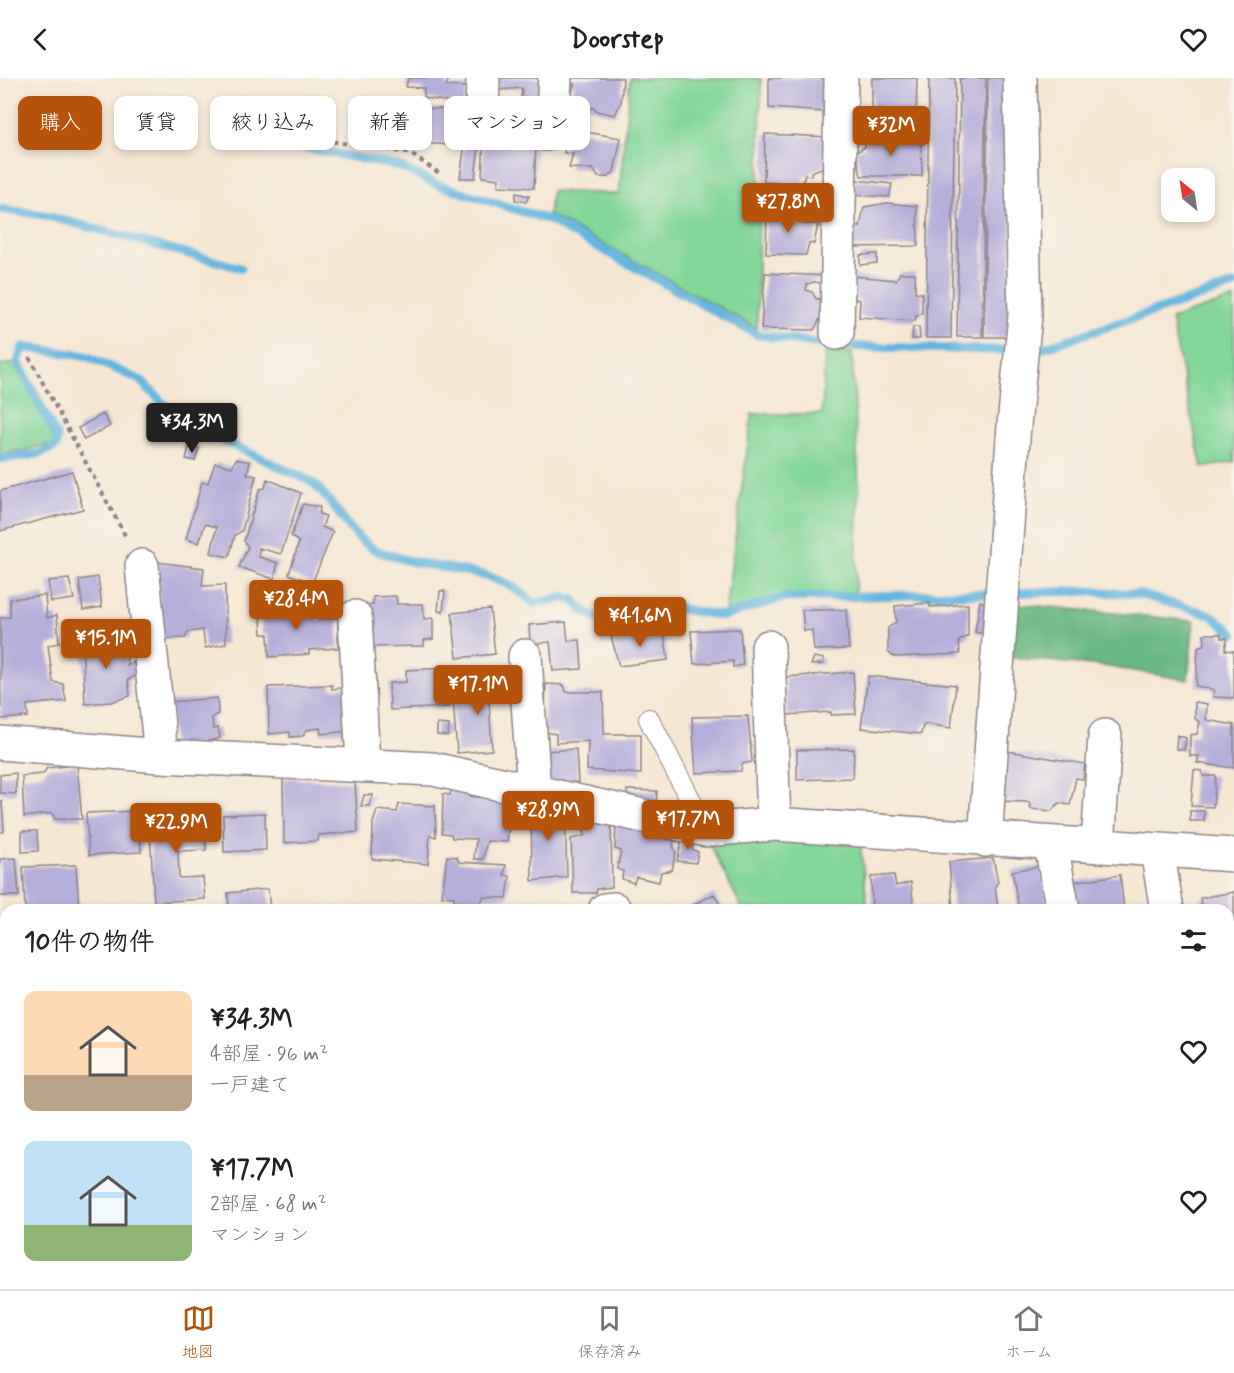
<!DOCTYPE html>
<html lang="ja">
<meta charset="utf-8">
<style>
:root{--surface:#fff;--page:#f6f6f6;--text:#202124;--muted:#757577;--line:#e0e0e0;--accent:#b45309}
body{margin:0;font-family:Mynerve,"Klee One",sans-serif;background:var(--page);color:var(--text);height:100vh;display:flex;flex-direction:column;font-size:22px;white-space:nowrap}
*{box-sizing:border-box;margin:0}
p{font-size:20px;color:var(--muted)}
.icon{flex:none;width:33px;height:33px;fill:none;stroke:currentColor;stroke-width:2;stroke-linecap:round;stroke-linejoin:round}
.map{position:relative;flex:1;overflow:hidden}
.sheet{position:absolute;left:0px;top:826px;width:1234px;height:386px;display:flex;flex-direction:column;background:var(--surface);border-radius:18px 18px 0 0;box-shadow:0 3px 9px #0003}
.sheet>*{flex:none}
.hud{position:absolute;left:18px;top:18px;width:600px;height:54px;display:flex;gap:12px}
.needle{width:39px;rotate:330deg}
.fabs{position:absolute;left:1161px;top:90px;display:grid;gap:12px}
.fabs a{display:grid;place-items:center;width:54px;height:54px;border-radius:12px;background:var(--surface);box-shadow:0 3px 9px #0003;font-size:30px}
.price{position:absolute;translate:-50% -51px;padding:0 14px;border-radius:6px;background:var(--accent);color:#fff;font-size:20px;line-height:39px;filter:drop-shadow(0 2px 3px #0008)}
.price::after{content:'';position:absolute;left:50%;top:36px;width:18px;height:14px;margin-left:-9px;background:inherit;clip-path:polygon(0 0,100% 0,50% 100%)}
.price.on{background:#222;color:#fff}
ul{padding:0;list-style:none}
li{display:flex;align-items:center;gap:18px;height:150px;padding:0 24px}
li span{display:grid;place-items:center;flex:none;width:168px;height:120px;border-radius:12px;color:#555}
li>.icon{margin-inline-start:auto}
span .icon{width:72px;height:72px;fill:#fffc;stroke-width:1}
li b{font-size:26px}
h2{display:flex;justify-content:space-between;align-items:center;height:72px;padding:0 24px;font-size:26px}
.tag{padding:0 21px;border-radius:12px;background:var(--surface);box-shadow:0 3px 9px #0003;font-size:21px;line-height:54px}
.tag.on{background:var(--accent);color:#fff}
header{display:flex;justify-content:space-between;align-items:center;height:78px;padding:0 24px;background:var(--surface);font-size:27px;font-weight:800}
.dock{display:flex;justify-content:space-around;align-items:center;height:84px;border-top:2px solid var(--line);background:var(--surface);font-size:16px;color:var(--muted)}
.dock a{display:grid;justify-items:center;gap:3px}
.dock .on{color:var(--accent)}
.map>svg:first-child{display:block}
.green{fill:#84d799;stroke:#537c6a;stroke-width:1.5}
.forest{fill:#6bb881;stroke:#466d5e;stroke-width:1.5}
.lines{fill:none;stroke-linecap:round;stroke-linejoin:round}
.stream{stroke:#62b5de;stroke-width:9}
.building{fill:#b6afdb}
.lane-casing{stroke:#8c8487;stroke-width:22}
.street-casing{stroke:#8c8487;stroke-width:36}
.path{stroke:#8c8487;stroke-width:4;stroke-dasharray:4.5 4.5;stroke-linecap:butt}
.lane{stroke:#fff;stroke-width:20}
.street{stroke:#fff;stroke-width:33}
</style>
<header><svg class="icon" aria-label="back" viewBox="0 0 24 24"><path d="M15 5l-7 7 7 7"/></svg>Doorstep<svg class="icon" aria-label="heart" viewBox="0 0 24 24"><path d="M12 20l-8-8c-3-5 5-10 8-4 3-6 11-1 8 4z"/></svg></header>
<div class="map">
<svg width="1234" height="1211" viewBox="0 0 1234 1211">
<rect width="100%" height="100%" fill="#f7f3e8"/>
<filter id="ink" filterUnits="userSpaceOnUse"><feTurbulence type="fractalNoise" baseFrequency=".0167" numOctaves="2"/><feDisplacementMap in="SourceGraphic" scale="12" xChannelSelector="R" yChannelSelector="G"/><feConvolveMatrix kernelMatrix="1 2 1 2 8 2 1 2 1" color-interpolation-filters="sRGB"/></filter>
<filter id="wash" filterUnits="userSpaceOnUse"><feTurbulence type="fractalNoise" baseFrequency=".008" numOctaves="4" result="noise"/><feDisplacementMap in="SourceGraphic" scale="24" xChannelSelector="R" yChannelSelector="G"/><feGaussianBlur stdDeviation="1.35" result="paint"/><feColorMatrix in="noise" values="0 0 0 0 0 0 0 0 0 0 0 0 0 0 0 0 0 1.4 0 .05"/><feComposite in="paint" operator="in"/></filter>
<g filter="url(#wash)">
<rect width="100%" height="100%" fill="#f6e7d3"/>
<path class="green" d="M 630,0 L 761,0 L 757,250 L 548,136 L 552,113 L 619,116 Z
M 1234,220 L 1234,384 L 1202,390 L 1171,241 Z
M 825,275 L 852,275 L 859,411 L 855,516 L 786,518 L 725,534 L 752,336 L 822,336 Z
M 14,285 L 53,360 L 53,366 L 0,377 L 0,287 Z
M 707,761 L 860,764 L 868,832 L 743,832 Z
M 1054,1206 L 1205,1206 L 1207,1211 L 1056,1211 Z"/>
<path class="forest" d="M 1010,525 L 1194,543 L 1188,602 L 1103,588 L 1004,579 Z
M 0,959 L 6,959 L 6,1042 L 0,1043 Z"/>
<g class="lines">
<path class="stream" d="M 306,70 L 398,88 L 436,106 L 549,142 L 758,257 L 836,268 L 1034,273 L 1234,207
M 0,131 L 44,137 L 241,190
M 0,381 L 39,376 L 56,368 L 57,360 L 18,284 L 23,269 L 86,278 L 140,302 L 168,330 L 192,348 L 310,403 C 332,419 345,453 372,470 C 378,474 386,476 393,478 C 444,496 491,485 534,525 L 563,520 L 574,522 L 582,532 L 598,541 L 675,530 L 724,538 L 783,520 L 1086,513 L 1139,516 L 1211,537 L 1234,556"/>
</g>
<g id="blocks">
<path class="building" d="M 408,0 L 449,0 L 446,8 L 468,9 L 463,26 L 424,20 L 424,10 L 406,9 Z
M 497,0 L 543,0 L 542,20 L 521,20 L 522,10 L 497,12 Z
M 568,0 L 623,0 L 621,24 L 615,37 L 596,33 L 594,30 L 570,26 L 574,6 L 567,5 Z
M 769,0 L 826,0 L 825,34 L 769,30 Z
M 872,0 L 917,0 L 916,41 L 884,39 L 881,31 L 872,31 Z
M 929,0 L 955,0 L 951,260 L 926,260 Z
M 960,0 L 986,0 L 982,259 L 957,259 Z
M 988,0 L 1013,0 L 1010,259 L 984,259 Z
M 407,30 L 452,31 L 452,36 L 464,35 L 461,52 L 451,52 L 450,67 L 404,64 Z
M 580,53 L 621,60 L 614,94 L 608,99 L 598,99 L 593,91 L 569,90 L 573,76 L 564,75 L 566,60 L 577,61 Z
M 765,56 L 829,59 L 830,87 L 811,94 L 811,98 L 805,97 L 802,106 L 764,104 Z
M 880,57 L 921,60 L 922,98 L 861,98 L 856,74 L 865,69 L 864,60 Z
M 466,58 L 480,59 L 475,100 L 460,100 Z
M 484,60 L 515,60 L 536,66 L 534,110 L 498,108 L 499,101 L 482,99 Z
M 856,102 L 892,106 L 889,119 L 852,117 Z
M 516,115 L 529,118 L 526,124 L 515,122 Z
M 887,125 L 917,128 L 918,168 L 851,169 L 853,149 L 860,149 L 864,129 Z
M 767,132 L 802,136 L 802,146 L 818,146 L 814,166 L 809,165 L 806,177 L 766,176 Z
M 877,176 L 877,185 L 860,187 L 860,177 Z
M 765,195 L 828,198 L 828,206 L 814,204 L 807,206 L 806,212 L 812,214 L 816,221 L 830,221 L 814,252 L 761,251 Z
M 900,195 L 915,195 L 915,214 L 922,215 L 922,236 L 916,238 L 915,243 L 859,239 L 860,222 L 852,220 L 853,198 L 896,202 Z
M 913,249 L 919,249 L 920,261 L 912,261 Z
M 103,336 L 110,348 L 84,362 L 78,350 Z
M 189,369 L 199,370 L 195,383 L 186,381 Z
M 236,381 L 250,384 L 247,396 L 256,398 L 242,453 L 235,457 L 229,479 L 211,475 L 217,449 L 205,446 L 199,465 L 186,461 L 202,404 L 208,405 L 215,385 L 232,389 Z
M 72,393 L 83,431 L 0,453 L 0,413 Z
M 267,401 L 301,415 L 281,476 L 259,470 L 259,479 L 278,485 L 274,501 L 239,489 L 248,469 L 244,463 L 253,433 L 260,411 L 265,410 Z
M 303,426 L 320,429 L 319,436 L 326,438 L 322,449 L 333,454 L 312,505 L 289,496 L 299,464 L 291,458 Z
M 157,484 L 204,490 L 202,508 L 225,507 L 226,566 L 205,570 L 203,552 L 188,554 L 185,560 L 161,561 Z
M 98,499 L 102,529 L 83,532 L 79,502 Z
M 69,501 L 74,521 L 51,524 L 48,503 Z
M 440,513 L 445,513 L 443,534 L 438,533 Z
M 45,517 L 47,540 L 57,537 L 59,565 L 48,567 L 53,604 L 63,606 L 66,623 L 27,627 L 28,639 L 1,641 L 0,540 L 10,539 L 10,521 Z
M 396,518 L 397,526 L 423,526 L 424,541 L 433,540 L 433,561 L 424,562 L 424,568 L 364,569 L 364,527 L 373,527 L 373,519 Z
M 980,523 L 993,527 L 989,557 L 975,554 Z
M 260,524 L 285,525 L 285,532 L 302,531 L 304,537 L 316,536 L 318,542 L 338,540 L 338,570 L 309,572 L 309,576 L 269,579 L 268,556 L 262,556 Z
M 930,525 L 930,529 L 968,526 L 968,558 L 959,563 L 960,576 L 894,579 L 888,574 L 888,550 L 896,544 L 895,528 Z
M 490,531 L 495,576 L 457,580 L 452,535 Z
M 802,532 L 846,532 L 849,571 L 814,572 L 812,552 L 804,553 Z
M 566,544 L 568,563 L 580,562 L 582,591 L 553,593 L 550,564 L 530,566 L 529,547 Z
M 740,551 L 743,587 L 733,589 L 733,583 L 694,586 L 691,553 Z
M 664,553 L 668,582 L 619,588 L 611,558 Z
M 1204,556 L 1221,556 L 1221,560 L 1227,560 L 1225,572 L 1234,573 L 1234,620 L 1213,619 L 1214,612 L 1196,608 L 1198,569 L 1205,566 Z
M 126,559 L 127,587 L 133,584 L 137,597 L 128,602 L 130,618 L 111,624 L 85,626 L 82,562 Z
M 814,579 L 824,581 L 823,586 L 811,587 Z
M 448,590 L 450,629 L 390,632 L 389,605 L 406,604 L 406,592 Z
M 853,594 L 856,636 L 831,637 L 831,634 L 787,637 L 785,599 Z
M 868,598 L 956,607 L 951,650 L 926,646 L 923,648 L 921,656 L 861,650 Z
M 509,602 L 510,621 L 489,622 L 492,672 L 457,675 L 453,621 L 474,620 L 473,605 Z
M 546,606 L 564,607 L 566,614 L 603,614 L 604,656 L 641,656 L 641,696 L 587,692 L 588,663 L 556,665 L 556,656 L 544,654 Z
M 332,607 L 332,611 L 348,609 L 350,653 L 321,656 L 320,650 L 306,652 L 303,658 L 290,659 L 290,654 L 269,656 L 268,609 Z
M 217,620 L 218,636 L 212,639 L 213,651 L 218,650 L 220,660 L 209,663 L 211,669 L 173,667 L 170,624 Z
M 1195,624 L 1207,626 L 1206,642 L 1234,647 L 1234,690 L 1197,685 L 1199,678 L 1190,678 L 1190,657 L 1197,656 L 1200,644 L 1195,641 Z
M 748,638 L 752,684 L 742,686 L 741,693 L 696,695 L 692,639 Z
M 437,646 L 449,647 L 448,658 L 437,657 Z
M 1177,657 L 1186,660 L 1184,672 L 1176,671 Z
M 576,671 L 578,704 L 547,706 L 544,673 Z
M 854,671 L 853,700 L 797,702 L 797,672 Z
M 1001,672 L 1085,686 L 1083,701 L 1076,700 L 1070,727 L 1059,725 L 1051,733 L 1031,731 L 1029,724 L 997,723 Z
M 77,687 L 82,741 L 55,741 L 52,735 L 24,739 L 22,698 L 43,696 L 47,690 Z
M 1194,692 L 1202,693 L 1203,698 L 1216,698 L 1213,729 L 1191,728 Z
M 16,695 L 16,716 L 0,715 L 0,697 Z
M 283,700 L 355,704 L 358,754 L 319,757 L 318,763 L 284,765 Z
M 453,708 L 471,711 L 469,718 L 524,724 L 525,749 L 509,747 L 507,764 L 487,763 L 483,781 L 474,781 L 476,761 L 452,760 L 451,756 L 442,755 L 443,716 L 450,717 Z
M 627,712 L 657,713 L 656,730 L 627,728 Z
M 364,717 L 373,717 L 369,728 L 361,728 Z
M 0,723 L 2,723 L 4,754 L 0,754 Z
M 531,723 L 565,732 L 567,799 L 532,803 Z
M 399,726 L 435,728 L 436,759 L 430,757 L 428,786 L 372,781 L 373,745 L 377,732 L 397,734 Z
M 204,732 L 206,772 L 178,773 L 179,800 L 203,799 L 205,821 L 154,824 L 149,736 Z
M 139,733 L 141,774 L 89,777 L 86,735 Z
M 1190,733 L 1204,733 L 1204,743 L 1190,743 Z
M 265,735 L 266,772 L 224,774 L 223,737 Z
M 597,741 L 611,742 L 612,809 L 597,811 L 596,815 L 573,815 L 571,761 L 584,758 L 584,746 L 594,746 Z
M 616,744 L 674,761 L 673,768 L 676,774 L 672,792 L 661,794 L 659,804 L 636,799 L 634,805 L 622,801 L 623,793 L 617,791 L 621,773 L 615,771 Z
M 22,753 L 37,753 L 38,773 L 22,774 Z
M 683,759 L 694,761 L 692,771 L 698,774 L 696,785 L 677,783 Z
M 447,778 L 457,779 L 459,784 L 506,787 L 504,797 L 510,798 L 507,820 L 483,819 L 481,825 L 454,824 L 454,819 L 442,818 Z
M 16,780 L 19,818 L 0,818 L 0,781 Z
M 993,780 L 998,804 L 995,808 L 998,832 L 953,832 L 949,784 Z
M 76,787 L 79,832 L 25,832 L 23,789 Z
M 1041,788 L 1048,827 L 1019,832 L 1012,793 Z
M 894,797 L 896,808 L 911,804 L 914,832 L 872,832 L 871,799 Z
M 1120,797 L 1124,832 L 1076,832 L 1072,804 Z
M 268,811 L 270,832 L 229,832 L 228,815 Z
M 1234,814 L 1234,852 L 1228,853 L 1228,832 L 1202,832 L 1200,820 Z
M 714,816 L 723,832 L 683,832 Z
M 1234,884 L 1234,920 L 1228,921 L 1228,885 Z
M 3,901 L 6,901 L 6,925 L 4,925 Z
M 1228,1129 L 1234,1141 L 1234,1151 L 1228,1154 Z"/>
</g>
</g>
<g filter="url(#ink)">
<use href="#blocks" fill-opacity="0" stroke="#8c8487" stroke-width="1.5"/>
<g class="lines">
<g class="lane-casing">
<path id="lane" d="M 649,641 L 706,752"/>
</g>
<g class="street-casing">
<path id="street" d="M 483,0 L 482,33 L 546,56 L 553,34 L 555,0
M 837,255 L 841,0
M 142,488 L 161,678
M 355,539 L 363,686
M 768,569 L 774,746
M 525,578 L 534,714
M 0,665 L 161,678 L 433,691 L 706,752 L 774,746 L 1234,777
M 985,762 L 1014,347 L 1025,238 L 1020,0
M 1051,767 L 1063,832
M 1098,768 L 1105,658
M 1157,772 L 1167,832
M 605,832 L 614,831
M 0,879 L 6,879
M 1228,1061 L 1234,1073
M 922,1211 L 924,1206"/>
</g>
<path class="path" d="M 315,61 L 409,75 L 442,97
M 29,279 L 127,461
M 1049,1206 L 1052,1211"/>
<use href="#lane" class="lane"/>
<use href="#street" class="street"/>
</g>
</g>
</svg>
<div class="fabs">
<a><svg class="needle" viewBox="-14 -14 28 28"><path d="M0-13l5 13h-10z" fill="#e53935"/><path d="M0 13l5-13h-10z" fill="#757577"/></svg></a>
</div>
<b class="price" style="left:891px;top:79px">¥32M</b>
<b class="price" style="left:788px;top:156px">¥27.8M</b>
<b class="price on" style="left:192px;top:376px">¥34.3M</b>
<b class="price" style="left:296px;top:553px">¥28.4M</b>
<b class="price" style="left:640px;top:570px">¥41.6M</b>
<b class="price" style="left:106px;top:592px">¥15.1M</b>
<b class="price" style="left:478px;top:638px">¥17.1M</b>
<b class="price" style="left:548px;top:764px">¥28.9M</b>
<b class="price" style="left:688px;top:773px">¥17.7M</b>
<b class="price" style="left:176px;top:776px">¥22.9M</b>
<div class="hud">
<a class="tag on">購入</a>
<a class="tag">賃貸</a>
<a class="tag">絞り込み</a>
<a class="tag">新着</a>
<a class="tag">マンション</a>
</div>
<section class="sheet">
<h2>10件の物件<svg class="icon" aria-label="filters" viewBox="0 0 24 24"><path d="M4 7h16M4 17h16"/><circle cx="9" cy="7" r="2"/><circle cx="15" cy="17" r="2"/></svg></h2>
<ul>
<li><span style="background:linear-gradient(#ffd9b3 70%,#b9a48a 0)"><svg class="icon" aria-label="home" viewBox="0 0 24 24"><path d="M3 11l9-7 9 7M6 9v11h12V9"/></svg></span><div><b>¥34.3M</b><p>4部屋 · 96 m²</p><p>一戸建て</p></div><svg class="icon" aria-label="heart" viewBox="0 0 24 24"><path d="M12 20l-8-8c-3-5 5-10 8-4 3-6 11-1 8 4z"/></svg></li>
<li><span style="background:linear-gradient(#bfe0f5 70%,#8fb573 0)"><svg class="icon" aria-label="home" viewBox="0 0 24 24"><path d="M3 11l9-7 9 7M6 9v11h12V9"/></svg></span><div><b>¥17.7M</b><p>2部屋 · 68 m²</p><p>マンション</p></div><svg class="icon" aria-label="heart" viewBox="0 0 24 24"><path d="M12 20l-8-8c-3-5 5-10 8-4 3-6 11-1 8 4z"/></svg></li>
</ul>
</section>
</div>
<nav class="dock">
<a class="on"><svg class="icon" aria-label="map" viewBox="0 0 24 24"><path d="M3 6l6-2 6 2 6-2v14l-6 2-6-2-6 2zM9 4v14M15 6v14"/></svg>地図</a>
<a><svg class="icon" aria-label="saved" viewBox="0 0 24 24"><path d="M7 4h10v16l-5-4-5 4z"/></svg>保存済み</a>
<a><svg class="icon" aria-label="home" viewBox="0 0 24 24"><path d="M3 11l9-7 9 7M6 9v11h12V9"/></svg>ホーム</a>
</nav>
